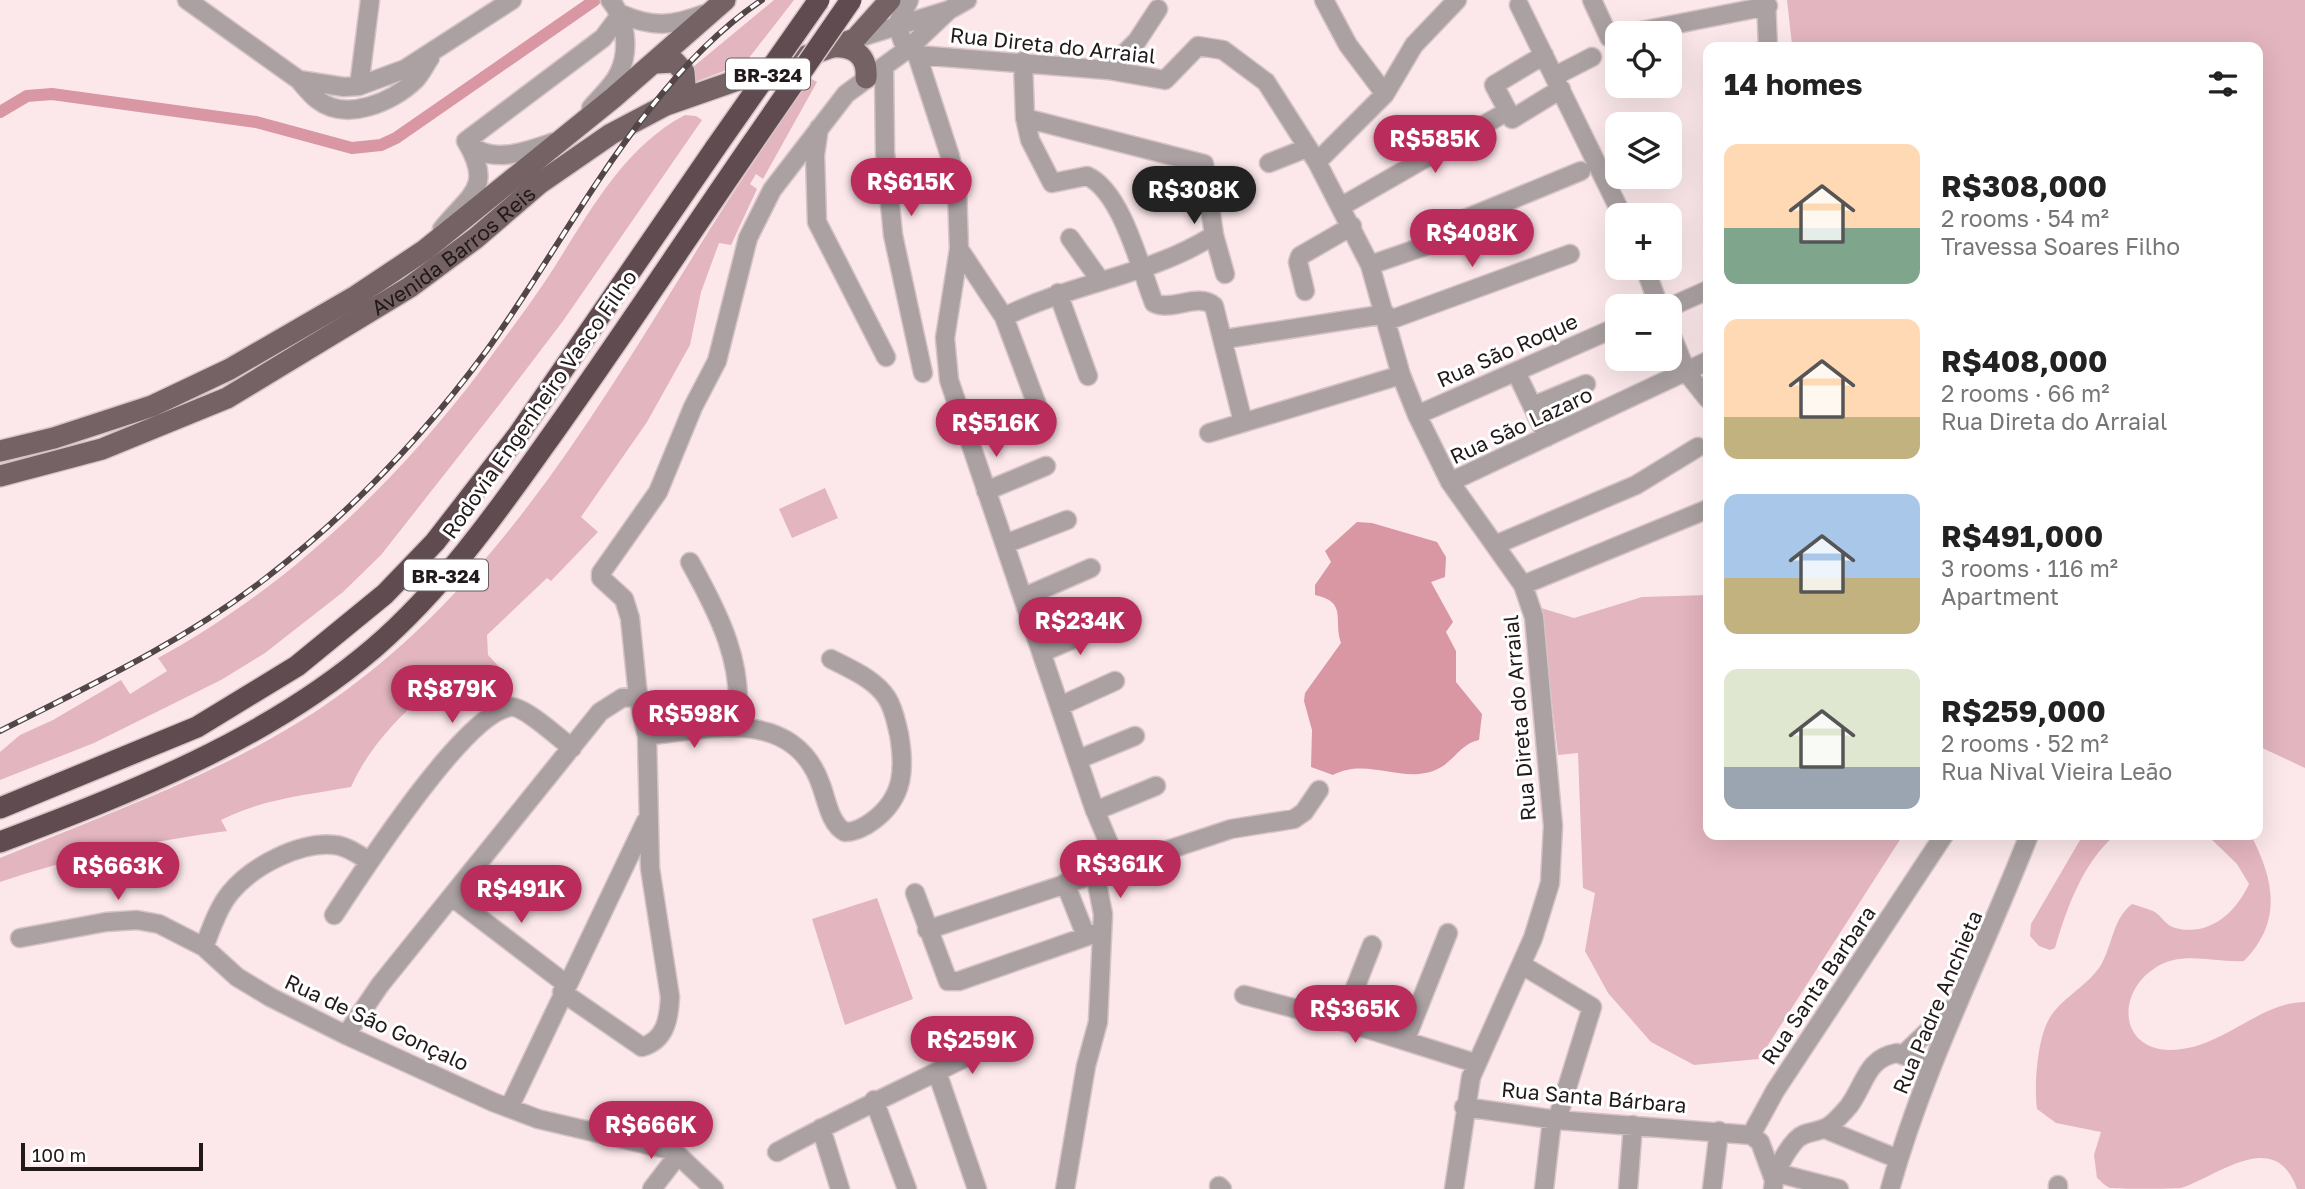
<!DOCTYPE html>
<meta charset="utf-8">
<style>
:root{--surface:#fff;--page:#f2f2f2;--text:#222;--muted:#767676;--accent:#ba2c5c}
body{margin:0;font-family:"Golos Text",sans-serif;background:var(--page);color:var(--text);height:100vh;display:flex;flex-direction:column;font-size:26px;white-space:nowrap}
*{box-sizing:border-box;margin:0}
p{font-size:23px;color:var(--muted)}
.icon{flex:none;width:38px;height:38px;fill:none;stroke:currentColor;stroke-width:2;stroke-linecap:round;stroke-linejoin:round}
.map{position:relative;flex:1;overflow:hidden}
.panel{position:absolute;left:1703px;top:42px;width:560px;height:798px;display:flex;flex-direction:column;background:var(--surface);border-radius:14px;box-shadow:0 7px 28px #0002}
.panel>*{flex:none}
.tools{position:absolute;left:1605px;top:21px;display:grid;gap:14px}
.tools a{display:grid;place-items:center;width:77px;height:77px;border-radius:14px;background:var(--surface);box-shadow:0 7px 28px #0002;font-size:35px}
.scale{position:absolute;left:21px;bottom:18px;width:182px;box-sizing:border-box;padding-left:7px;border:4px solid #22191a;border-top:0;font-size:19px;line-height:24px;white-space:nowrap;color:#22191a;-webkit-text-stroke:5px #fff;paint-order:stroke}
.price{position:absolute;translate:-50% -60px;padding:0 16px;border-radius:24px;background:var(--accent);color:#fff;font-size:23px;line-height:46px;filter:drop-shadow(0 2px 4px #0008)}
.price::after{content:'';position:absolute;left:50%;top:42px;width:21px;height:16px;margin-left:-10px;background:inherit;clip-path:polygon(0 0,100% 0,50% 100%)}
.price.selected{background:#222;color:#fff}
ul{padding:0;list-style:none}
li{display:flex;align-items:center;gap:21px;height:175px;padding:0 21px}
li span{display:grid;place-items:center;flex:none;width:196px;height:140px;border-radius:14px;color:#555}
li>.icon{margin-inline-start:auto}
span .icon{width:84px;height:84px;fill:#fffc;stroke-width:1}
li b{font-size:30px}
h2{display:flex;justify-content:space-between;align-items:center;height:84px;padding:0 21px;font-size:30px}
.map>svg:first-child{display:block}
.green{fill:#e3b5be}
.water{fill:#d997a4}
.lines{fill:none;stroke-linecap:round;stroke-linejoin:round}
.canal{stroke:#d997a4;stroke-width:12}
.minor-casing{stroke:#d5c3c5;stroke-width:21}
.major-casing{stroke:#d5c3c5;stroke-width:24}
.highway-casing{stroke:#d5c3c5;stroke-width:24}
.minor{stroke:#aba1a3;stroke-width:18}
.major{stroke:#746265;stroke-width:21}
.highway{stroke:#604c50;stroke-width:21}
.rail-casing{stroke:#524648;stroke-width:6}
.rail{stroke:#fff;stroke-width:3.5;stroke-dasharray:10;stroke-linecap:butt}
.highway-bridge-casing{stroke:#d5c3c5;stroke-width:24;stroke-linecap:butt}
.highway-bridge{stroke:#604c50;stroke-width:21}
.labels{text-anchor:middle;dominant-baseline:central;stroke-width:6;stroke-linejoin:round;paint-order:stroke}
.shield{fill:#fff;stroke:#645e5f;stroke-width:2}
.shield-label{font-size:19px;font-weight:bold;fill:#22191a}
.street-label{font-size:21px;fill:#22191a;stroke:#fff}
</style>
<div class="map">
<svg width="2305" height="1189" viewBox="0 0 2305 1189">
<rect width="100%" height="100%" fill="#fce8eb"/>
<path class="green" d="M 774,0 L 794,0 L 745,63 L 695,82 L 693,67 Z
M 1787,0 L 2305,0 L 2305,768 L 2258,746 L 2258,47 L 1828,47 L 1827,42 L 1792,45 Z
M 810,78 L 817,82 L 763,179 L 756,174 L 750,184 L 757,189 L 731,245 L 719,243 L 701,292 L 690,345 L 647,422 L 581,517 L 598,532 L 551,581 L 547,578 L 487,635 L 488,655 L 503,671 L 469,704 L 459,692 L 443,706 L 428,691 C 396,720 369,747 351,787 C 306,795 262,799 221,820 L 227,831 C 151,841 73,857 0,882 L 0,858 C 118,809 242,767 345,691 C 496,581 595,414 692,258 C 729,197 771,137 810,78 Z
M 685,115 L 696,116 L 702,120 L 563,321 L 499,405 L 381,555 L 343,592 L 265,653 L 221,680 L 94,743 L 0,780 L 0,752 L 20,735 L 53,720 L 121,680 L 130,694 L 167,671 L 158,658 C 285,589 394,485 481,370 C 503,340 526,310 546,280 C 585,221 620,149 685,115 Z
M 825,488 L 838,518 L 792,538 L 779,509 Z
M 1708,595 L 1708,835 L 1903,835 L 1759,1059 L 1694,1065 L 1651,1042 L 1608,993 L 1585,951 L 1595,893 L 1583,888 L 1578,753 L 1558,755 L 1541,608 L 1574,618 L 1642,597 Z
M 2083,835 L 2115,835 C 2083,863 2067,907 2055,948 L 2050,950 L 2039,946 L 2030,936 L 2031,924 Z
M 2207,835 L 2251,835 C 2274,880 2283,921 2244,961 C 2214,963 2182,950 2155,968 C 2117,992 2118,1049 2170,1050 C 2221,1050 2259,1002 2305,1002 L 2305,1189 L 2297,1189 C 2275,1126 2217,1177 2181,1188 C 2170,1189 2119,1189 2110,1188 C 2105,1186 2101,1181 2097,1178 L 2094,1155 L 2101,1132 L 2056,1123 L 2037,1109 C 2034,1087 2037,1040 2049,1019 C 2061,998 2088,986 2101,965 C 2113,944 2112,920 2132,904 C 2138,906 2146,908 2153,911 C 2161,915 2166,926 2175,928 C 2210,937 2236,912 2249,884 L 2237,864 Z
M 877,898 L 913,999 L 845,1025 L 812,919 Z"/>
<path class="water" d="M 1357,522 L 1372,523 L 1437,542 L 1446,557 L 1445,577 L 1431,582 L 1453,622 L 1446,632 L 1456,651 L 1456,682 L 1482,714 L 1479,740 C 1455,745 1453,771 1419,774 C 1388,776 1362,760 1333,775 L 1311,767 L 1312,730 L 1304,701 L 1305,693 L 1341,643 C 1333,620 1348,602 1315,595 L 1315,585 L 1331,562 L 1325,551 Z"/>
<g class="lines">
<path class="canal" d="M 0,112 L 27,96 L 52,94 L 256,122 L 352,148 L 381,145 L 396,138 L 595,0"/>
<g class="minor-casing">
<path id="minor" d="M 187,0 L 299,80 L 344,87 L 359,86 L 405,69 L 512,0
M 909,0 L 897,25 L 903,42 L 917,55 L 950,156 L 957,189 L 959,249 L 945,338 L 949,380 L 1094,808 L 1118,865
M 1324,0 L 1348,45 L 1385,94
M 1592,0 L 1609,37 L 1617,36
M 1766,0 L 1768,47
M 1519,5 L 1622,215
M 621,14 C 653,28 673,26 704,14
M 1631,33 L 1768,6
M 855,39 L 949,10 L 967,0
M 917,55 L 1108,70 L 1165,80 L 1198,46 L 1223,50 L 1266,82 L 1317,162 L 1370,265 L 1401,375 L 1417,415 L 1450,482 L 1523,585 L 1534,617 L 1553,826 L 1550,883 L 1533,938 L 1471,1077 L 1454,1189
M 1544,55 L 1494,85 L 1512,119 L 1561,89
M 1023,61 L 1025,118 L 1030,140 L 1052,183 L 1087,176 C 1122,191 1141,271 1154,303 C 1172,312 1198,292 1214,306 L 1243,422
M 884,67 L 885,152 L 893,235 L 923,373
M 1108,70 L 1137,41 L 1158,9
M 1555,76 L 1592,57
M 299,80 C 305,87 311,95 318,100 C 346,122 393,102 415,80 C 421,74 425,65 430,58
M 359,86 L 370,0
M 591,108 C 600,97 613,86 619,73 C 630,50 626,19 610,0
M 1025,118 L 1204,164 L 1214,235 L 1225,274
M 819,128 L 815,155 L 817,222 L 886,357
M 466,141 L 603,38 L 621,14
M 469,144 C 492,165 528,151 554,142
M 1317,162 L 1385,94 L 1414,45 L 1457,0
M 1269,163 L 1307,148
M 1342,206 L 1508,111
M 442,229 C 470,194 494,188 466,141
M 1070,238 L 1100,280
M 959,249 L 1004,317 L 1037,405 L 1032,411 L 967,434
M 1370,265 L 1431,244 L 1443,228 L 1581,171
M 1645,268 L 1659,306
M 1305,291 L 1298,262 L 1300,256 L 1352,226
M 1058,293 L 1088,376
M 1670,307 L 1708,290
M 1004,317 C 1071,283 1150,276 1214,235
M 1387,321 L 1570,254
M 1670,332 L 1687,373 L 1708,399
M 1225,339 L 1386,314
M 1516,372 L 1547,437
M 1533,406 L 1586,384
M 1417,415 L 1617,327
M 1209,433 L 1401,375
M 1450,482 L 1708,361
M 986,491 L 1046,466
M 1005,544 L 1067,520
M 1495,545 L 1636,485 L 1698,447
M 690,562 C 718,612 746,666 736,725
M 1523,585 L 1708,509
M 1024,597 L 1091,568
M 1043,652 L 1101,627
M 1060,706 L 1115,681
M 647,736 C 710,728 794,707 821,785 C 827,801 830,824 845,832 C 856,832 865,827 874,820 C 904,797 905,769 899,734 C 896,722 894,709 887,698 C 875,679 850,669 831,659
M 1079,759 L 1135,736
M 1095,811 L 1156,786
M 1065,883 L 1086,936
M 915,893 L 948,981 L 959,981 L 1102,931
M 452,897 L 566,984
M 334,915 C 361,874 464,714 510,707 C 523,705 560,739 572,748
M 927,930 L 1231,829 L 1294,819 L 1304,812 L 1319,790
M 20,938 L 106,922 L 137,920 L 159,924 L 204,947 L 237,977 L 270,997 L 346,1035 L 493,1102 L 538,1119 L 666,1149 L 678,1155 L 714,1189
M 204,947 C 211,929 218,908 230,893 C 252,866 300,841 335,845 C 347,846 359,855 369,861
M 1522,965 L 1592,1007 L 1557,1120
M 562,992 L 642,1047 C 666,1040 669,1018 670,997 L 650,868 L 647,736 L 638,696 L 630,618 L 624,599 L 601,578 L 601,573 L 658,492 L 693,407 L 717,361 L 748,238 L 772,190 L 846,94 L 909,48 L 949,10
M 1244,995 L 1342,1021 L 1475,1063
M 1342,1021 L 1372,945
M 346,1035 L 380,985 L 600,712 L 622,698 L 638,696
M 1405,1041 L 1448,933
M 1903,1055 L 1951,1009
M 934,1074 L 940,1081 L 977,1189
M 874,1100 L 907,1189
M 1464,1107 L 1557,1120 L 1751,1135 L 1775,1091 L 1944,835
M 509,1108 L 646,821
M 821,1128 L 840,1189
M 1825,1129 L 1898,1159
M 1751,1135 L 1760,1142 L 1774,1180
M 777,1152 C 848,1113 921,1081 992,1044
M 1777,1173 L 1839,1189
M 1219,1186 L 1222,1189
M 652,1189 L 678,1155
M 1065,1189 L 1086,1066 L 1098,1022 L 1103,914 L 1095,873
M 1544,1189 L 1552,1120
M 1628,1189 L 1633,1125
M 1712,1189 L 1719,1131
M 1773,1189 C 1774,1173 1785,1152 1796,1140 C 1804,1131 1815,1133 1825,1128 C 1833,1125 1843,1113 1849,1106 C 1865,1085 1866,1058 1897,1053 L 1931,1065
M 1890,1189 C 1924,1066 1983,953 2029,835
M 2058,1189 L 2058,1185"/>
</g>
<g class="major-casing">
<g id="major">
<path d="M 831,47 C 853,45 868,55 866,78"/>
<path d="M 654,63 L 675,62 L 684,72 L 685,86 L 667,103"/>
<path d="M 0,451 L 54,438 L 152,406 L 230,369 L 356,296 L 425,250 L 613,98 L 725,0"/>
<path id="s1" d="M 0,476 L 102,449 L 227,398 L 410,287 L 476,238 L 540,183 L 611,134 L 666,105 L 855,39 L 890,0"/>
</g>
</g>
<g class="highway-casing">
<path id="highway" d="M 0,808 L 197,727 L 297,666 L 385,594 L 435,542 L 518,435 L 716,147
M 0,842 C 132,792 265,741 374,648 C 441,590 493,518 544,446 C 615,347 682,245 751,145"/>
</g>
<use href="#minor" class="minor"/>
<use href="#major" class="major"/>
<use href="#highway" class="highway"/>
<g class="rail-casing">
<path id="rail" d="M 0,731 C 91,685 185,641 266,578 C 349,514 425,434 487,350 C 569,236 644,79 762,0"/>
</g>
<use href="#rail" class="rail"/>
<g class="highway-bridge-casing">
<path id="highway-bridge" d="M 751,145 L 851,0
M 716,147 L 819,0"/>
</g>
<use href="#highway-bridge" class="highway-bridge"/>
</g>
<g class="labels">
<g class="shield">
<rect x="726" y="58.5" width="84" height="31" rx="5"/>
<rect x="404" y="559.5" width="84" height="31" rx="5"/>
</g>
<g class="shield-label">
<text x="768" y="74">BR-324</text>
<text x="446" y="575">BR-324</text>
</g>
<g class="street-label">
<text transform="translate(1053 45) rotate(6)">Rua Direta do Arraial</text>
<text stroke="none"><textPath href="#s1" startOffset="511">Avenida Barros Reis</textPath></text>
<text transform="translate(1507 350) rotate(-24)">Rua São Roque</text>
<text transform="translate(539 404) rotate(-55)">Rodovia Engenheiro Vasco Filho</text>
<text transform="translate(1521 425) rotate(-25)">Rua São Lazaro</text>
<text transform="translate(1519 718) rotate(-95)">Rua Direta do Arraial</text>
<text transform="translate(1818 985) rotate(-56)">Rua Santa Barbara</text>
<text transform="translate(1937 1002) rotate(-67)">Rua Padre Anchieta</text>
<text transform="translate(377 1022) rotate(25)">Rua de São Gonçalo</text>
<text transform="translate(1594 1097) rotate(5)">Rua Santa Bárbara</text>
</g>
</g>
</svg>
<div class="tools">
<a><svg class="icon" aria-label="locate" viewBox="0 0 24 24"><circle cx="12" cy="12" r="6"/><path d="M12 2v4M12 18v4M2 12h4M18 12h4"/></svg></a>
<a><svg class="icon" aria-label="layers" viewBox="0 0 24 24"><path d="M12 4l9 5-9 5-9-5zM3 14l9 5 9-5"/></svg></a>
<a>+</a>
<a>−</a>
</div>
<div class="scale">100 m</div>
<b class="price" style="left:1435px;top:175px">R$585K</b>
<b class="price" style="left:911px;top:218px">R$615K</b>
<b class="price selected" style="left:1194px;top:226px">R$308K</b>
<b class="price" style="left:1472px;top:269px">R$408K</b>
<b class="price" style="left:996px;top:459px">R$516K</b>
<b class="price" style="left:1080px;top:657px">R$234K</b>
<b class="price" style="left:452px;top:725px">R$879K</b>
<b class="price" style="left:694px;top:750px">R$598K</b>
<b class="price" style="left:1120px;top:900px">R$361K</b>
<b class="price" style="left:118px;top:902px">R$663K</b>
<b class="price" style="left:521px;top:925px">R$491K</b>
<b class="price" style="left:1355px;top:1045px">R$365K</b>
<b class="price" style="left:972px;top:1076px">R$259K</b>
<b class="price" style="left:651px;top:1161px">R$666K</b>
<section class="panel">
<h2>14 homes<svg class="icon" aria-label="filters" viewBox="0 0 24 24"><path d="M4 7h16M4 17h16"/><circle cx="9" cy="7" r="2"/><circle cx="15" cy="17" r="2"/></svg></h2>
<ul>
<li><span style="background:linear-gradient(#ffd9b3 60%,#7fa58c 0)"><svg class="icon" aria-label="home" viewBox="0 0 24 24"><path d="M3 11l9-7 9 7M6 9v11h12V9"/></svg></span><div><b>R$308,000</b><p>2 rooms · 54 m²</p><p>Travessa Soares Filho</p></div></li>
<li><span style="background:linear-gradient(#ffd9b3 70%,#c2b280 0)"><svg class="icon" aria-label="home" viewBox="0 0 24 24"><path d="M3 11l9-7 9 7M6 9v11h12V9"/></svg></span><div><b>R$408,000</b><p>2 rooms · 66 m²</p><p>Rua Direta do Arraial</p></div></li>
<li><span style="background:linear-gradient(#a9c7e8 60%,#c2b280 0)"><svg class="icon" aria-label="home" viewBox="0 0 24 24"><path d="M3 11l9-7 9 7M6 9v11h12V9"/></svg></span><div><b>R$491,000</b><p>3 rooms · 116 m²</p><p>Apartment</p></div></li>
<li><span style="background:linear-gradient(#dfe7d0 70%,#9aa5b1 0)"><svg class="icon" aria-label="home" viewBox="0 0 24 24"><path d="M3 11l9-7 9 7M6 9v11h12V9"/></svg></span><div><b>R$259,000</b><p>2 rooms · 52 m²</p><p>Rua Nival Vieira Leão</p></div></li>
</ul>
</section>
</div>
